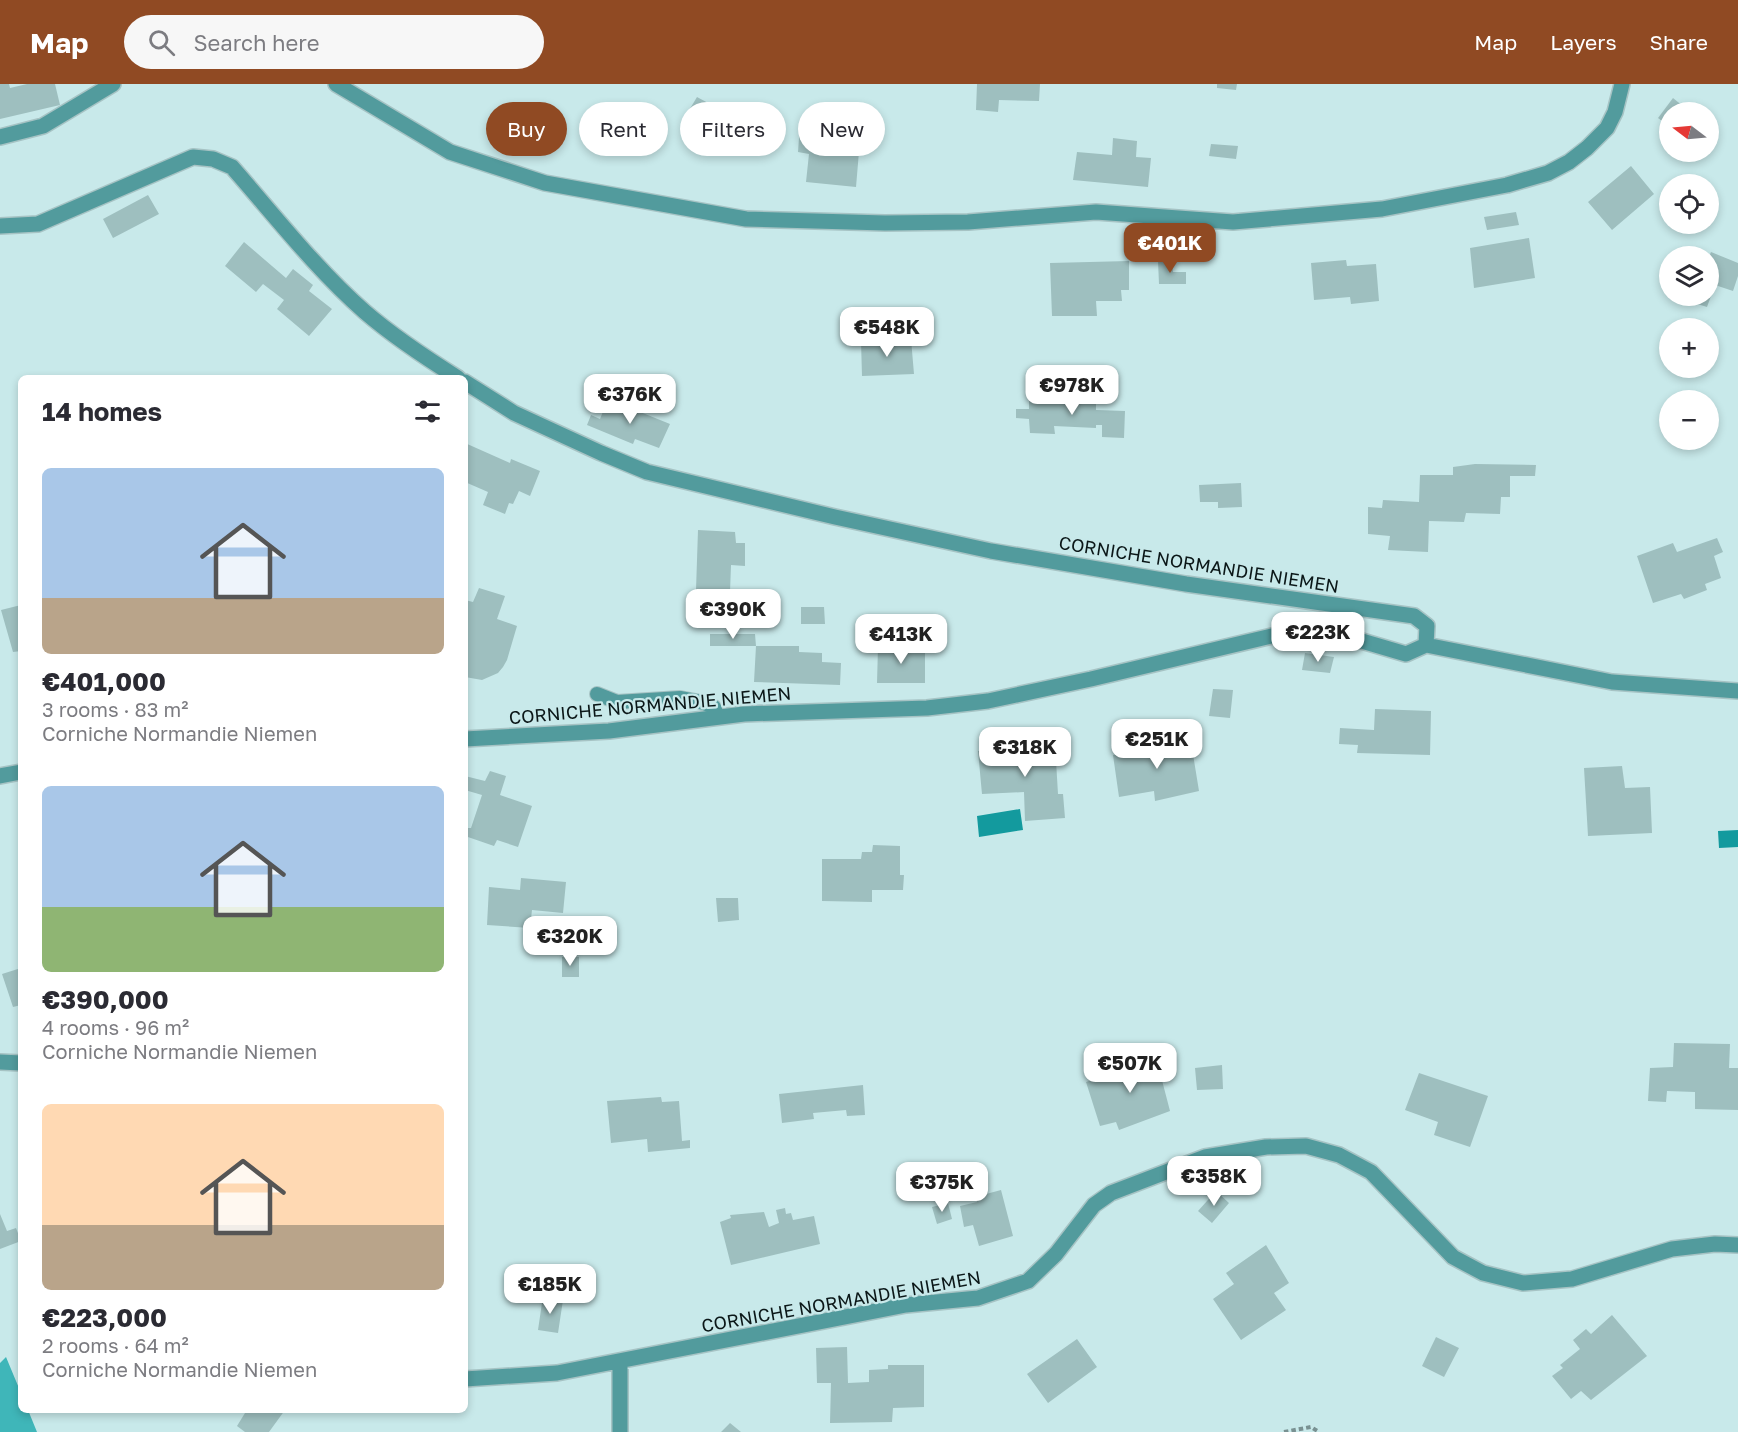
<!DOCTYPE html>
<meta charset="utf-8">
<style>
:root{--surface:#fff;--page:#f7f7f7;--text:#2b2b33;--muted:#7c7c81;--accent:#904a23}
body{margin:0;font-family:"Golos Text",sans-serif;background:var(--page);color:var(--text);height:100vh;display:flex;flex-direction:column;font-size:22px;white-space:nowrap}
*{box-sizing:border-box;margin:0}
p{font-size:20px;color:var(--muted)}
.icon{flex:none;width:33px;height:33px;fill:none;stroke:currentColor;stroke-width:2;stroke-linecap:round;stroke-linejoin:round}
.map{position:relative;flex:1;overflow:hidden}
.side{position:absolute;left:18px;top:291px;width:450px;height:1038px;display:flex;flex-direction:column;background:var(--surface);border-radius:9px;box-shadow:0 3px 9px #0003}
.side>*{flex:none}
.banner{position:absolute;left:486px;top:18px;width:570px;height:54px;display:flex;gap:12px}
.needle{width:39px;rotate:286deg}
.tools{position:absolute;left:1659px;top:18px;display:grid;gap:12px}
.tools a{display:grid;place-items:center;width:60px;height:60px;border-radius:50%;background:var(--surface);box-shadow:0 3px 9px #0003;font-size:30px}
.price{position:absolute;translate:-50% -51px;padding:0 14px;border-radius:12px;background:#fff;color:#222;font-size:20px;line-height:39px;filter:drop-shadow(0 2px 3px #0008)}
.price::after{content:'';position:absolute;left:50%;top:36px;width:18px;height:14px;margin-left:-9px;background:inherit;clip-path:polygon(0 0,100% 0,50% 100%)}
.price.on{background:var(--accent);color:#fff}
ul{padding:0;list-style:none}
li{display:grid;align-content:center;gap:12px;height:318px;padding:0 24px}
li span{display:grid;place-items:center;height:186px;border-radius:9px;color:#555}
li>.icon{margin-inline-start:auto}
span .icon{width:108px;height:108px;fill:#fffc;stroke-width:1}
li b{font-size:26px}
h2{display:flex;justify-content:space-between;align-items:center;height:72px;padding:0 24px;font-size:26px}
.tag{padding:0 21px;border-radius:27px;background:var(--surface);box-shadow:0 3px 9px #0003;font-size:21px;line-height:54px}
.tag.on{background:var(--accent);color:#fff}
header{display:flex;align-items:center;gap:36px;box-sizing:border-box;height:84px;padding:0 30px;background:var(--accent);color:#fff}
header strong{font-size:28px}
nav{display:flex;gap:33px;margin-inline-start:auto;font-size:21px}
.search{width:420px;height:54px;background:var(--page);display:flex;align-items:center;gap:15px;box-sizing:border-box;padding:0 21px;border-radius:33px;color:var(--muted);font-size:22px}
.map>svg:first-child{display:block}
.forest{fill:#3fb6b9}
.water{fill:#139a9e}
.building{fill:#9ebfbf}
.lines{fill:none;stroke-linecap:round;stroke-linejoin:round}
.lane-casing{stroke:#a6c3c4;stroke-width:16}
.street-casing{stroke:#a6c3c4;stroke-width:18}
.path{stroke:#799192;stroke-width:4;stroke-dasharray:4.5 3;stroke-linecap:butt}
.lane{stroke:#529b9d;stroke-width:14}
.street{stroke:#529b9d;stroke-width:15}
.labels{text-anchor:middle;dominant-baseline:central;stroke-width:4.5;stroke-linejoin:round;paint-order:stroke}
.street-label{font-size:18px;fill:#0b1718;stroke:#c8e9ea}
</style>
<header>
<strong>Map</strong>
<div class="search"><svg class="icon" aria-label="search" viewBox="0 0 24 24"><circle cx="10" cy="10" r="6"/><path d="M15 15l6 6"/></svg>Search here</div>
<nav><a>Map</a><a>Layers</a><a>Share</a></nav>
</header>
<div class="map">
<svg width="1738" height="1348" viewBox="0 0 1738 1348">
<rect width="100%" height="100%" fill="#c8e9ea"/>
<path class="forest" d="M 6,1273 L 21,1309 L 21,1326 L 28,1326 L 37,1348 L 0,1348 L 0,1279 Z"/>
<path class="water" d="M 1020,725 L 1023,746 L 979,753 L 977,732 Z
M 1738,746 L 1738,763 L 1719,764 L 1718,747 Z"/>
<path class="building" d="M 0,0 L 9,0 L 10,4 L 27,0 L 55,0 L 60,21 L 0,35 Z
M 977,0 L 1040,0 L 1039,17 L 999,16 L 998,28 L 976,26 Z
M 1217,0 L 1237,0 L 1236,6 L 1217,4 Z
M 697,13 L 710,20 L 699,40 L 685,33 Z
M 1673,14 L 1689,27 L 1688,28 L 1670,28 L 1670,43 L 1658,34 Z
M 800,40 L 861,44 L 856,103 L 806,98 L 809,70 L 798,68 Z
M 1113,54 L 1137,57 L 1136,73 L 1151,74 L 1148,103 L 1073,96 L 1077,68 L 1112,71 Z
M 1211,60 L 1238,62 L 1236,75 L 1209,72 Z
M 1631,82 L 1654,110 L 1612,146 L 1588,118 Z
M 148,111 L 159,130 L 113,154 L 103,135 Z
M 1516,128 L 1519,141 L 1487,146 L 1484,133 Z
M 1529,154 L 1535,194 L 1474,204 L 1470,164 Z
M 244,158 L 286,194 L 293,185 L 313,201 L 309,207 L 332,225 L 309,252 L 277,225 L 284,216 L 263,200 L 256,208 L 225,182 Z
M 1711,168 L 1738,179 L 1738,192 L 1733,207 L 1715,201 L 1707,223 L 1691,218 L 1694,212 L 1708,212 L 1708,175 Z
M 1346,176 L 1347,182 L 1376,180 L 1379,217 L 1351,220 L 1350,213 L 1314,216 L 1311,179 Z
M 1129,177 L 1129,206 L 1121,206 L 1122,217 L 1096,217 L 1097,232 L 1052,232 L 1050,179 Z
M 1158,177 L 1172,177 L 1173,188 L 1186,188 L 1186,200 L 1159,200 Z
M 911,255 L 914,290 L 862,292 L 861,257 Z
M 1051,312 L 1096,312 L 1096,326 L 1125,327 L 1124,354 L 1102,353 L 1102,341 L 1096,341 L 1096,344 L 1054,342 L 1055,350 L 1030,349 L 1029,335 L 1016,334 L 1016,325 L 1029,325 L 1029,316 L 1051,316 Z
M 608,315 L 670,340 L 659,364 L 635,355 L 633,360 L 587,341 L 591,331 L 600,335 Z
M 465,359 L 510,379 L 511,375 L 540,387 L 530,412 L 519,407 L 513,420 L 509,419 L 505,430 L 483,421 L 488,408 L 465,398 Z
M 1475,380 L 1536,381 L 1535,392 L 1510,392 L 1510,413 L 1501,413 L 1500,430 L 1466,429 L 1464,438 L 1429,437 L 1428,468 L 1388,466 L 1390,452 L 1368,450 L 1368,423 L 1382,424 L 1383,416 L 1419,418 L 1420,391 L 1453,391 L 1453,383 Z
M 1241,399 L 1242,423 L 1218,424 L 1218,418 L 1200,418 L 1199,401 Z
M 698,446 L 735,448 L 736,459 L 745,459 L 745,482 L 731,481 L 730,508 L 696,506 Z
M 1717,454 L 1723,468 L 1714,472 L 1721,494 L 1705,500 L 1707,506 L 1684,515 L 1681,510 L 1653,519 L 1637,472 L 1673,459 L 1677,468 Z
M 479,504 L 505,512 L 497,535 L 517,542 L 507,576 L 503,583 L 498,589 L 482,596 L 465,593 L 465,516 L 473,518 Z
M 21,521 L 21,567 L 13,568 L 1,526 Z
M 801,523 L 824,523 L 825,540 L 801,540 Z
M 710,550 L 755,550 L 756,562 L 710,562 Z
M 756,562 L 799,562 L 799,568 L 822,569 L 822,578 L 841,579 L 840,601 L 754,598 Z
M 878,563 L 925,563 L 925,599 L 877,599 Z
M 1305,569 L 1334,573 L 1330,589 L 1302,586 Z
M 1213,605 L 1233,606 L 1230,634 L 1209,632 Z
M 1375,625 L 1431,627 L 1430,671 L 1357,669 L 1358,661 L 1339,660 L 1340,644 L 1374,646 Z
M 1167,649 L 1169,661 L 1191,658 L 1199,707 L 1155,717 L 1154,707 L 1119,713 L 1113,671 L 1153,664 L 1150,652 Z
M 1055,660 L 1058,710 L 1063,710 L 1065,734 L 1025,737 L 1024,708 L 982,710 L 978,667 Z
M 1622,682 L 1625,704 L 1650,703 L 1652,749 L 1588,752 L 1584,684 Z
M 490,687 L 506,692 L 500,711 L 532,722 L 518,763 L 497,756 L 494,762 L 465,752 L 465,744 L 471,744 L 482,711 L 465,706 L 465,692 L 485,697 Z
M 873,761 L 900,762 L 900,791 L 904,791 L 903,806 L 872,806 L 872,818 L 822,817 L 822,775 L 861,775 L 862,768 L 872,768 Z
M 521,794 L 566,798 L 563,829 L 532,826 L 530,844 L 487,841 L 489,803 L 520,806 Z
M 716,814 L 738,814 L 739,836 L 718,838 Z
M 562,873 L 579,873 L 579,893 L 562,893 Z
M 21,884 L 21,921 L 13,923 L 2,890 Z
M 1674,959 L 1730,960 L 1729,984 L 1738,984 L 1738,1026 L 1695,1025 L 1695,1008 L 1667,1007 L 1666,1018 L 1648,1017 L 1650,984 L 1673,983 Z
M 1154,970 L 1157,971 L 1160,977 L 1158,981 L 1170,1027 L 1119,1046 L 1116,1038 L 1100,1042 L 1086,998 L 1128,984 L 1126,978 Z
M 1222,981 L 1223,1005 L 1197,1006 L 1195,984 Z
M 1419,989 L 1488,1012 L 1470,1063 L 1434,1051 L 1438,1038 L 1405,1026 Z
M 863,1001 L 865,1031 L 847,1032 L 846,1026 L 813,1029 L 814,1035 L 782,1039 L 779,1010 Z
M 661,1013 L 662,1018 L 679,1017 L 682,1057 L 690,1056 L 690,1064 L 648,1068 L 647,1055 L 611,1059 L 607,1017 Z
M 1001,1106 L 1013,1152 L 979,1162 L 973,1141 L 964,1143 L 960,1122 L 977,1118 L 975,1113 Z
M 1216,1107 L 1229,1119 L 1212,1139 L 1198,1127 Z
M 948,1119 L 952,1135 L 937,1140 L 932,1123 Z
M 785,1124 L 786,1130 L 791,1129 L 793,1136 L 814,1132 L 820,1160 L 731,1181 L 720,1138 L 731,1134 L 730,1131 L 764,1128 L 769,1143 L 779,1139 L 776,1126 Z
M 0,1130 L 7,1147 L 16,1144 L 21,1157 L 0,1165 Z
M 1266,1161 L 1289,1199 L 1274,1209 L 1286,1226 L 1241,1256 L 1213,1215 L 1234,1200 L 1226,1189 Z
M 543,1212 L 563,1216 L 558,1249 L 538,1246 Z
M 1612,1231 L 1647,1272 L 1591,1316 L 1581,1307 L 1571,1315 L 1552,1292 L 1563,1284 L 1560,1281 L 1580,1265 L 1573,1256 L 1586,1245 L 1591,1250 Z
M 1436,1253 L 1459,1264 L 1444,1293 L 1422,1282 Z
M 1077,1255 L 1097,1283 L 1048,1319 L 1027,1290 Z
M 847,1263 L 848,1299 L 869,1298 L 869,1286 L 888,1285 L 888,1281 L 924,1281 L 924,1323 L 893,1324 L 892,1338 L 830,1339 L 831,1299 L 817,1299 L 816,1264 Z
M 236,1326 L 285,1326 L 269,1348 L 245,1348 L 237,1342 L 245,1329 Z
M 730,1339 L 741,1348 L 721,1348 Z"/>
<g class="lines">
<g class="lane-casing">
<path id="lane" d="M 597,610 L 617,618 L 680,614 L 701,618 L 714,623 L 718,633"/>
</g>
<g class="street-casing">
<path id="street" d="M 336,0 L 450,68 L 545,99 L 746,135 L 885,139 L 968,138 L 1096,128 L 1233,138 L 1382,125 L 1507,101 L 1548,89 L 1569,78 L 1587,64 L 1607,44 L 1615,28 L 1622,0
M 0,53 L 43,42 L 113,0
M 0,142 L 38,140 L 193,73 L 213,75 L 232,83 C 275,132 316,185 365,228 C 394,253 426,274 458,294
M 465,298 L 514,329 L 601,369 L 647,388 L 835,433 L 991,467 L 1186,500 L 1414,532 L 1427,542 L 1426,561 L 1406,570 L 1338,550 L 1280,550 L 1091,595 L 988,617 L 927,624 L 744,630 L 609,647 L 465,655
M 1426,561 L 1612,598 L 1738,607
M 0,692 L 21,688
M 0,978 L 21,979
M 620,1278 L 620,1348
M 465,1295 L 557,1289 L 906,1221 L 978,1214 L 1028,1197 L 1056,1170 L 1094,1121 L 1111,1109 L 1205,1073 L 1266,1063 L 1306,1062 L 1339,1071 L 1371,1088 L 1453,1173 L 1483,1189 L 1523,1199 L 1572,1195 L 1672,1165 L 1715,1160 L 1738,1161"/>
</g>
<path class="path" d="M 1284,1348 L 1311,1343 L 1319,1348"/>
<use href="#lane" class="lane"/>
<use href="#street" class="street"/>
</g>
<g class="labels">
<g class="street-label">
<text transform="translate(1199 480) rotate(9)">CORNICHE NORMANDIE NIEMEN</text>
<text transform="translate(650 621) rotate(-5)">CORNICHE NORMANDIE NIEMEN</text>
<text transform="translate(841 1217) rotate(-10)">CORNICHE NORMANDIE NIEMEN</text>
</g>
</g>
</svg>
<div class="tools">
<a><svg class="needle" viewBox="-14 -14 28 28"><path d="M0-13l5 13h-10z" fill="#e53935"/><path d="M0 13l5-13h-10z" fill="#7c7c81"/></svg></a>
<a><svg class="icon" aria-label="locate" viewBox="0 0 24 24"><circle cx="12" cy="12" r="6"/><path d="M12 2v4M12 18v4M2 12h4M18 12h4"/></svg></a>
<a><svg class="icon" aria-label="layers" viewBox="0 0 24 24"><path d="M12 4l9 5-9 5-9-5zM3 14l9 5 9-5"/></svg></a>
<a>+</a>
<a>−</a>
</div>
<b class="price on" style="left:1170px;top:190px">€401K</b>
<b class="price" style="left:887px;top:274px">€548K</b>
<b class="price" style="left:1072px;top:332px">€978K</b>
<b class="price" style="left:630px;top:341px">€376K</b>
<b class="price" style="left:733px;top:556px">€390K</b>
<b class="price" style="left:1318px;top:579px">€223K</b>
<b class="price" style="left:901px;top:581px">€413K</b>
<b class="price" style="left:1157px;top:686px">€251K</b>
<b class="price" style="left:1025px;top:694px">€318K</b>
<b class="price" style="left:570px;top:883px">€320K</b>
<b class="price" style="left:1130px;top:1010px">€507K</b>
<b class="price" style="left:1214px;top:1123px">€358K</b>
<b class="price" style="left:942px;top:1129px">€375K</b>
<b class="price" style="left:550px;top:1231px">€185K</b>
<div class="banner">
<a class="tag on">Buy</a>
<a class="tag">Rent</a>
<a class="tag">Filters</a>
<a class="tag">New</a>
</div>
<section class="side">
<h2>14 homes<svg class="icon" aria-label="filters" viewBox="0 0 24 24"><path d="M4 7h16M4 17h16"/><circle cx="9" cy="7" r="2"/><circle cx="15" cy="17" r="2"/></svg></h2>
<ul>
<li><span style="background:linear-gradient(#a9c7e8 70%,#b9a48a 0)"><svg class="icon" aria-label="home" viewBox="0 0 24 24"><path d="M3 11l9-7 9 7M6 9v11h12V9"/></svg></span><div><b>€401,000</b><p>3 rooms · 83 m²</p><p>Corniche Normandie Niemen</p></div></li>
<li><span style="background:linear-gradient(#a9c7e8 65%,#8fb573 0)"><svg class="icon" aria-label="home" viewBox="0 0 24 24"><path d="M3 11l9-7 9 7M6 9v11h12V9"/></svg></span><div><b>€390,000</b><p>4 rooms · 96 m²</p><p>Corniche Normandie Niemen</p></div></li>
<li><span style="background:linear-gradient(#ffd9b3 65%,#b9a48a 0)"><svg class="icon" aria-label="home" viewBox="0 0 24 24"><path d="M3 11l9-7 9 7M6 9v11h12V9"/></svg></span><div><b>€223,000</b><p>2 rooms · 64 m²</p><p>Corniche Normandie Niemen</p></div></li>
</ul>
</section>
</div>
